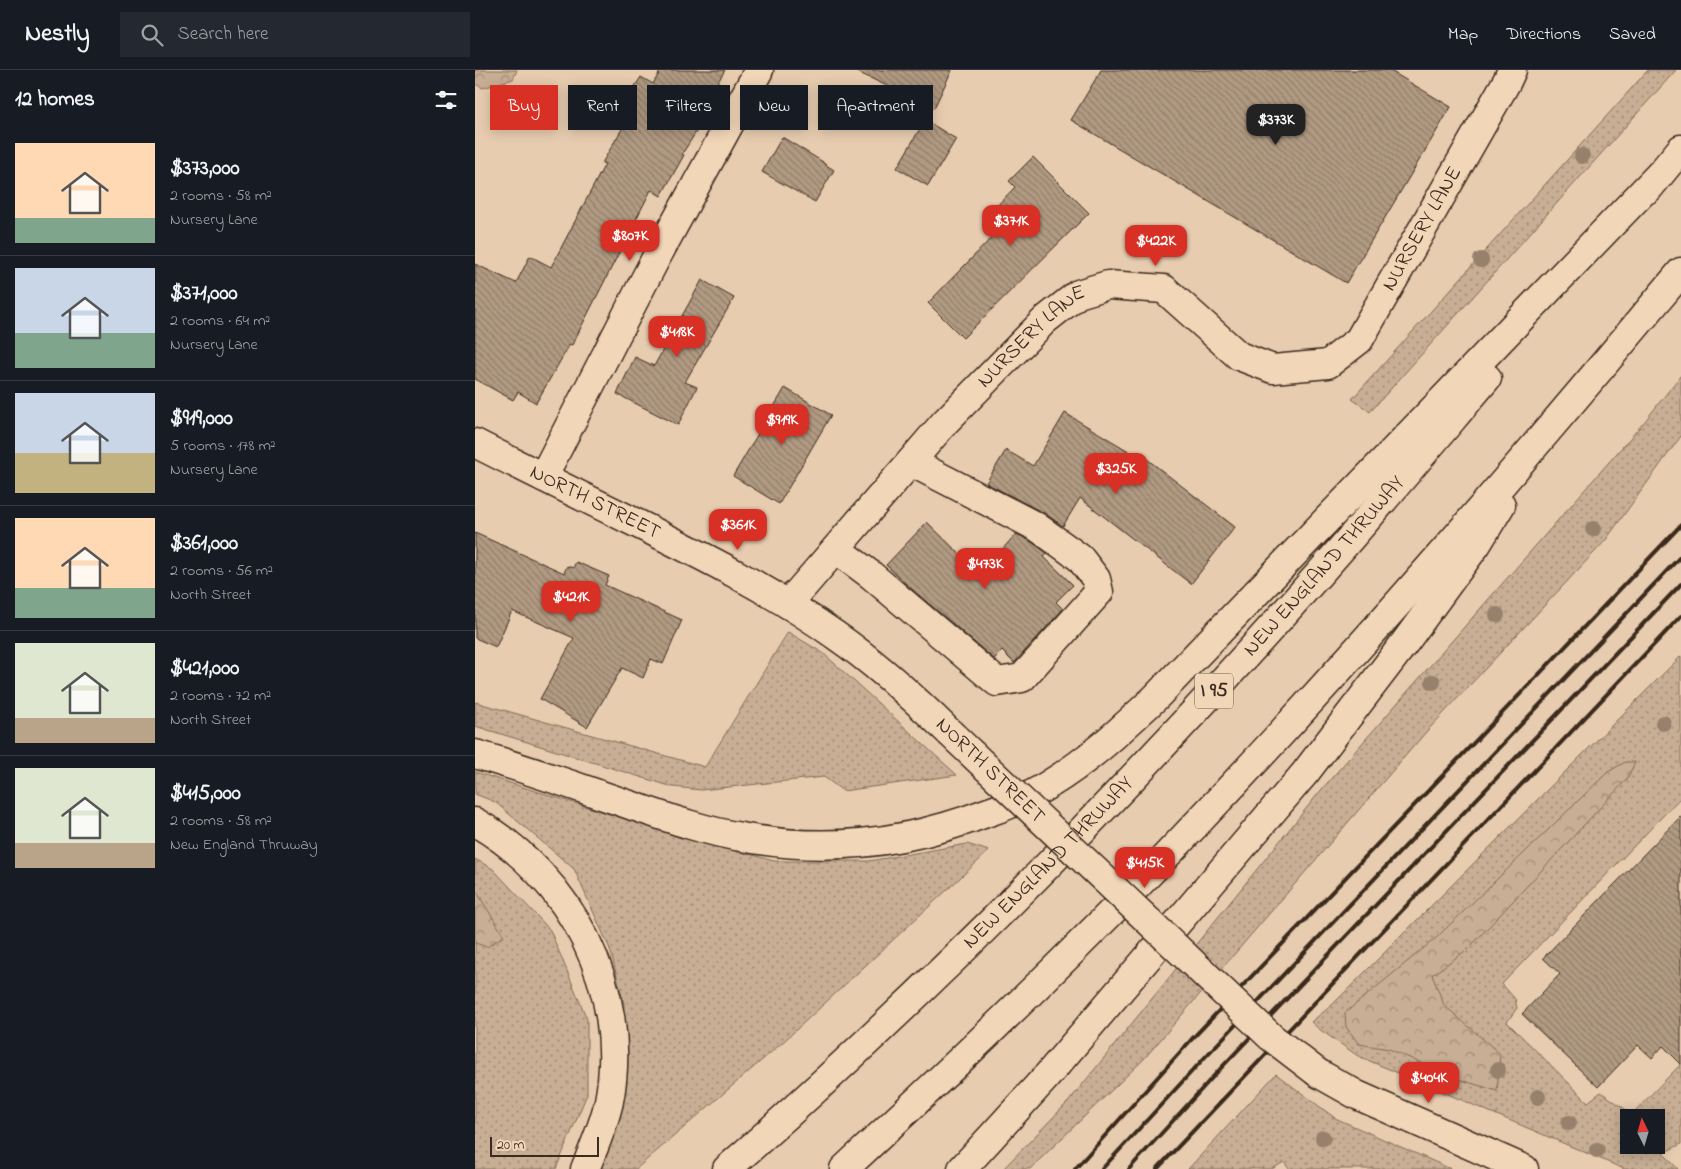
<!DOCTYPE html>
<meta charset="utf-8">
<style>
:root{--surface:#171b24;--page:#242831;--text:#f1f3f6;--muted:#9ea1a6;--line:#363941;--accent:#d93025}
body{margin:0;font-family:"Indie Flower",sans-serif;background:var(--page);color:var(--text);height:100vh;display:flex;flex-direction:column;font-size:19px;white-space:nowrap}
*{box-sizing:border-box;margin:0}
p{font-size:16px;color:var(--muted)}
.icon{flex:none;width:28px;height:28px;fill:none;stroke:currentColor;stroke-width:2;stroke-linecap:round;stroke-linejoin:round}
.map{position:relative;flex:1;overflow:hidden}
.side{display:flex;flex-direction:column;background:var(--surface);width:475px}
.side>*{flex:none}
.hud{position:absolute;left:15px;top:15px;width:475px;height:45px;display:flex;gap:10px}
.needle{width:32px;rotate:355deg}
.buttons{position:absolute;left:1145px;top:1039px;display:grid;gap:10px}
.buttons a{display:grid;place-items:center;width:45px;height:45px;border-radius:0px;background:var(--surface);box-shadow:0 2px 12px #0003;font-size:25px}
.scale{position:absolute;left:15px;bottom:12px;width:109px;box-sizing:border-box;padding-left:5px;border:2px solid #3b2a1e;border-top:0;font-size:14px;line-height:18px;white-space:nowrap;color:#3b2a1e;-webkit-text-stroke:4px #f2d6b8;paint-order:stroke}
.price{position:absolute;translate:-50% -42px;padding:0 11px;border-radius:10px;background:var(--accent);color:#fff;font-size:16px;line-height:32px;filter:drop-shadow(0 1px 2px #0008)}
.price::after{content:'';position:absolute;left:50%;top:30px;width:15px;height:11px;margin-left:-8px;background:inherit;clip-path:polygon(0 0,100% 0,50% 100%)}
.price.active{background:#222;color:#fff}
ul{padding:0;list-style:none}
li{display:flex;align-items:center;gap:15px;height:125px;padding:0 15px}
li+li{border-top:1px solid var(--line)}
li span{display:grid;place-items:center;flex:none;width:140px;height:100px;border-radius:0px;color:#555}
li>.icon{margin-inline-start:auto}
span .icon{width:60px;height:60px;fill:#fffc;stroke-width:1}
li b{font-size:21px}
h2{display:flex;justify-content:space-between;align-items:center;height:60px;padding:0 15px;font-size:21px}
.pill{padding:0 18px;border-radius:0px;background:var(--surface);box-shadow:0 2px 12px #0003;font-size:18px;line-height:45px}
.pill.active{background:var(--accent);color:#fff}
header{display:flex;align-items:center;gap:30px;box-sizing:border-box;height:70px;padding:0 25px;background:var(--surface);border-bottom:1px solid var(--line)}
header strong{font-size:24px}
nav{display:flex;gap:28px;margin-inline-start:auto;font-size:18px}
.search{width:350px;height:45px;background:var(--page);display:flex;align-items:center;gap:12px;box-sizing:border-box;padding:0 18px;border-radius:0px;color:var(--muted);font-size:19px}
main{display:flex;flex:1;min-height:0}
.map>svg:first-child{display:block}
.grass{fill:url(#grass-dots);stroke:#816c59;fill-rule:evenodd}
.forest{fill:url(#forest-crowns);stroke:#816c59}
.building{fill:url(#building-back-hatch);stroke:#3b2a1e}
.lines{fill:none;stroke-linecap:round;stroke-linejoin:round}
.minor-casing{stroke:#3b2a1e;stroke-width:31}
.highway-casing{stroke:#3b2a1e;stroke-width:31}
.minor{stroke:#f2d6b8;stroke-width:28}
.highway{stroke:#f2d6b8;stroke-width:28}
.rail{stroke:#3b2a1e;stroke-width:4}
.minor-bridge-casing{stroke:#3b2a1e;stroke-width:31;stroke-linecap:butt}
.minor-bridge{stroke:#f2d6b8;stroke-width:28}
.tree{fill:#98816c}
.labels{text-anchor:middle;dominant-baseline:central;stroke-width:4;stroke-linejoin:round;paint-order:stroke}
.shield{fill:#f2d6b8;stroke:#725e4c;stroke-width:1}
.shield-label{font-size:20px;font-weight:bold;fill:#3b2a1e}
.street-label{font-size:21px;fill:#3b2a1e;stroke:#f2d6b8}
</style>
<header>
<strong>Nestly</strong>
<div class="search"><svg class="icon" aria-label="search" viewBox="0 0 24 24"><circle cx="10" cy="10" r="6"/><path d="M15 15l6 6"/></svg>Search here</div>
<nav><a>Map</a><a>Directions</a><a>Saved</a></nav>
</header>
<main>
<section class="side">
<h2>12 homes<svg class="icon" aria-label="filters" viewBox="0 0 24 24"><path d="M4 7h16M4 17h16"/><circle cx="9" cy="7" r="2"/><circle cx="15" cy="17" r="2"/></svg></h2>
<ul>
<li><span style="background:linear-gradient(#ffd9b3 75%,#7fa58c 0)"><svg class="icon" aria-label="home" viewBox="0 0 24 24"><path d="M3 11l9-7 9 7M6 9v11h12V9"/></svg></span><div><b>$373,000</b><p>2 rooms · 58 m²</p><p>Nursery Lane</p></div></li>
<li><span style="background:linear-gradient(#c9d6e8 65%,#7fa58c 0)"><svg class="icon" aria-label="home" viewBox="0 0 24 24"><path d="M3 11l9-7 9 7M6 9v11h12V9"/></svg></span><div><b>$371,000</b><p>2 rooms · 64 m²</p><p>Nursery Lane</p></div></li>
<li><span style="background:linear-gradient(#c9d6e8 60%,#c2b280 0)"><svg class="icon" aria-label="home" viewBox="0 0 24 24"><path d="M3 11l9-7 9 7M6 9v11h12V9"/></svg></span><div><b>$919,000</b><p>5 rooms · 178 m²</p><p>Nursery Lane</p></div></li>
<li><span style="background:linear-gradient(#ffd9b3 70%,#7fa58c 0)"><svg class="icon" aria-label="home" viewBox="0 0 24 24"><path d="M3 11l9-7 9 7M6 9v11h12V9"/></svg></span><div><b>$361,000</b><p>2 rooms · 56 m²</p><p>North Street</p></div></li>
<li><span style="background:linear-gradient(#dfe7d0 75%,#b9a48a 0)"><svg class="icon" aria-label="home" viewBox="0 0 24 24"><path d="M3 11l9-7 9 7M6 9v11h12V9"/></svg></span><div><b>$421,000</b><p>2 rooms · 72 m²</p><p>North Street</p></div></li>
<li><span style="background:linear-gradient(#dfe7d0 75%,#b9a48a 0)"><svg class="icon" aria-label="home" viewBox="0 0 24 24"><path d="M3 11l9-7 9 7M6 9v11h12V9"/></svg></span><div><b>$415,000</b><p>2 rooms · 58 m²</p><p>New England Thruway</p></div></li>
</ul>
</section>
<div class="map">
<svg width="1206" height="1099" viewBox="0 0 1206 1099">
<defs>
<pattern id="grass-dots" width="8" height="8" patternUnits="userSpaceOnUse" patternTransform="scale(1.25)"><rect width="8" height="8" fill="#c7ae94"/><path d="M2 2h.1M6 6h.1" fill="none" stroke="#a38e78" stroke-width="1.8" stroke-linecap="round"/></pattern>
<pattern id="forest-crowns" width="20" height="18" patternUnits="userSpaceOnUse" patternTransform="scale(1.25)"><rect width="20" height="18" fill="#c7ae94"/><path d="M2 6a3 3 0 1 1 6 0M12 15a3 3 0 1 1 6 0" fill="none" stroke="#a38e78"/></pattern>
<pattern id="building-back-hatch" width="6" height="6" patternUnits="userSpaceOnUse" patternTransform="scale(1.25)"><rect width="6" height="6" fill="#b19a82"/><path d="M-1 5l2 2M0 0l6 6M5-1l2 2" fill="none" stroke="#917e6a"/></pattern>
</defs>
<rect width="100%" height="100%" fill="#e7ccaf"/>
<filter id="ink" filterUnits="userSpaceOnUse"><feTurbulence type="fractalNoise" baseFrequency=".02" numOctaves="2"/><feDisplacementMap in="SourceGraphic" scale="10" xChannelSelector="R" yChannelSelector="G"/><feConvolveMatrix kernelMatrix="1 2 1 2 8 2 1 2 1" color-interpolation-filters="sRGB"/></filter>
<g filter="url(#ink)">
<path class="grass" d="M 1173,0 L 1201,0 L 895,342 L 877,329 Z
M 1206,305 L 1206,366 L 1130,471 L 951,662 L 668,990 L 555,1099 L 528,1099 L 594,1031 L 847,719 L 1170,351 Z
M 313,562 L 348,583 L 482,705 L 368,721 L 349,707 L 226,720 L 198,717 L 0,656 L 0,632 L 230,697 Z
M 1206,586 L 1206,727 L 1027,914 L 1040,929 L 1042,938 L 1032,952 L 1113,1032 L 1126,1022 L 1157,1044 L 1206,994 L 1206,1074 L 1188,1083 L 1203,1099 L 1149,1099 L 883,986 L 844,959 L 836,952 L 857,935 ZM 1154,1048 L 1181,1048 L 1181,1075 L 1154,1075 Z
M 0,702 L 144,747 L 299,791 L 394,791 L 492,774 L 514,781 L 308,972 L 161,1099 L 121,1099 L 142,1051 L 149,934 L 135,879 L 99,799 L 20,732 L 0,724 Z
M 0,789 L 18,799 L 75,860 L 112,949 L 112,1024 L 81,1099 L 0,1099 Z
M 801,1004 L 860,1048 L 976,1099 L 814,1099 L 809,1092 L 797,1099 L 713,1099 Z"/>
<path class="forest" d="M 0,0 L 42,0 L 38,9 L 8,18 L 0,14 Z
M 1150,692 L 1160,692 L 1152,709 L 994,878 L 957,905 L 969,935 L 1025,984 L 1022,1021 L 983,1009 L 914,979 L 884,974 L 871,957 L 870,943 L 961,868 L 1133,702 Z
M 0,819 L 29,866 L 12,877 L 0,873 Z"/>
<path class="building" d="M 186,0 L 250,0 L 224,44 L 230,48 L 207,84 L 209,85 L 186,126 L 176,120 L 97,275 L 95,274 L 61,333 L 43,322 L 38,330 L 0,309 L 0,194 L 41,213 L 55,186 L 76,197 L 130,94 L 127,93 L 157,42 L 147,36 L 166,7 L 178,14 Z
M 378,0 L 477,0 L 459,38 Z
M 626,0 L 914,0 L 976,37 L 871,213 L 596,50 Z
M 450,50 L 481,69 L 453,116 L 422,98 Z
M 307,67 L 348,92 L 348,93 L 359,100 L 340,132 L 287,102 Z
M 558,87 L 614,143 L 488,268 L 453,233 L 530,154 L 517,141 L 540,117 L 534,111 Z
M 227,210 L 259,228 L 210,312 L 222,317 L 203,355 L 142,324 L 160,287 L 179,296 Z
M 310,318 L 356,345 L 304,434 L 258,406 Z
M 590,343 L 662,386 L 664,383 L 760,457 L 716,514 L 605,428 L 588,456 L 569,443 L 511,413 L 531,380 L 558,396 Z
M 452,452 L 505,504 L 541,464 L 554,470 L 572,483 L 569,487 L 598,515 L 581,532 L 588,539 L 539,593 L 527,581 L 519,589 L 431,514 L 411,495 Z
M 0,463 L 89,503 L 92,496 L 98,498 L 101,492 L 134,506 L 130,515 L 207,550 L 188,594 L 176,589 L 168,608 L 147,598 L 112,657 L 65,629 L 99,568 L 37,541 L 21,577 L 0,568 Z
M 1206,746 L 1206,994 L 1188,976 L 1177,988 L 1163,975 L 1123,1017 L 1047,944 L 1085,904 L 1068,888 Z"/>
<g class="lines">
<g class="minor-casing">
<g id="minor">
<path id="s1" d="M 0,373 C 53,400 106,426 159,452 C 228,486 298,521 360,565 C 402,594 439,628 475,663"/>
<path d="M 68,407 L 181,188 L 284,0"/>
<path d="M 361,479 L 396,505 L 522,612 L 547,608 L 624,522 L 621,509 L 605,488 L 562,457 L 436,392"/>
<path id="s2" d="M 313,534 L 470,352 L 570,250 L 603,224 L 633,215 L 689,219 L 764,286 L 798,299 L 853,294 L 884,270 L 1032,11 L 1037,0"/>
<path d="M 843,1003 L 882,1025 L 1049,1099"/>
</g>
</g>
<g class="highway-casing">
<g id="highway">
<path d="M 1173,119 L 1206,79"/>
<path d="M 0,684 C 53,699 105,718 158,736 C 193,748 230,761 266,767 C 351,783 431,774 511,743 C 532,736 554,727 573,715 C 613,691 647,659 681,627 L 1185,104"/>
<path d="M 0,752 C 96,806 155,921 134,1031 C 129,1055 119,1077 110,1099"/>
<path id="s3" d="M 252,1099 C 461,915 659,714 843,505 C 901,440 956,374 1012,308"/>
<path d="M 369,1099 C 491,986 612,871 726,749 C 893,573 1051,388 1206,202"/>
<path d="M 487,1099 L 572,1006 L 830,703 L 931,571 L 1002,474 L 1026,435"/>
</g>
</g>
<use href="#minor" class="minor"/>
<use href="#highway" class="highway"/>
<path class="rail" d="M 600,1099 L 716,970 L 1206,455
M 627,1099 L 732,985 L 1206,486
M 654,1099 L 746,998 L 1206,514
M 682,1099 L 1206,546"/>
<g class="minor-bridge-casing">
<path id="minor-bridge" d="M 475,663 L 796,967 L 843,1003"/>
</g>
<use href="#minor-bridge" class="minor-bridge"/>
</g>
<g class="tree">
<circle cx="1107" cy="86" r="8"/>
<circle cx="1006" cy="190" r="8"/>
<circle cx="1118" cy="459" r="8"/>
<circle cx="1022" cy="545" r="8"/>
<circle cx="958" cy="612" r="8"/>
<circle cx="1188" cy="653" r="8"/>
<circle cx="1023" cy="1000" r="8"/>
<circle cx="1063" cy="1027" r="8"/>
<circle cx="1094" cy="1053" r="8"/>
<circle cx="848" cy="1068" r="8"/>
<circle cx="1122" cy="1080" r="8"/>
</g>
</g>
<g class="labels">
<rect class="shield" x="720" y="603.5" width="38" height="35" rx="4"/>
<g class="shield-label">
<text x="739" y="621">I 95</text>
</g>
<g class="street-label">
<text stroke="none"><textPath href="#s2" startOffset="872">NURSERY LANE</textPath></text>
<text stroke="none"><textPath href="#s2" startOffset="362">NURSERY LANE</textPath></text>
<text stroke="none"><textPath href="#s1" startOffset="134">NORTH STREET</textPath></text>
<text stroke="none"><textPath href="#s3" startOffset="849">NEW ENGLAND THRUWAY</textPath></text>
<text transform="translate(515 701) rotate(44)">NORTH STREET</text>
<text stroke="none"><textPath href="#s3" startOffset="444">NEW ENGLAND THRUWAY</textPath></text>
</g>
</g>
</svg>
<div class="buttons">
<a><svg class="needle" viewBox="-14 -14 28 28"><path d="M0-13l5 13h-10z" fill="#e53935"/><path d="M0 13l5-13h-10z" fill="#9ea1a6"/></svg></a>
</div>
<div class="scale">20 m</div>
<b class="price active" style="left:801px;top:76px">$373K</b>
<b class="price" style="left:536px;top:177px">$371K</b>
<b class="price" style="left:155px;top:192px">$807K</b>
<b class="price" style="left:681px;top:197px">$422K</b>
<b class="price" style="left:202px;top:288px">$418K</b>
<b class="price" style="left:307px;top:376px">$919K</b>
<b class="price" style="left:641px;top:425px">$325K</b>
<b class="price" style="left:263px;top:481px">$361K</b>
<b class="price" style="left:510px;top:520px">$473K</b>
<b class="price" style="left:96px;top:553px">$421K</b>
<b class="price" style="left:670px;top:819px">$415K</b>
<b class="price" style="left:954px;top:1034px">$404K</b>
<div class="hud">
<a class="pill active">Buy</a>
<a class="pill">Rent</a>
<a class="pill">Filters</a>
<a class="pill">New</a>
<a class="pill">Apartment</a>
</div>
</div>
</main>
